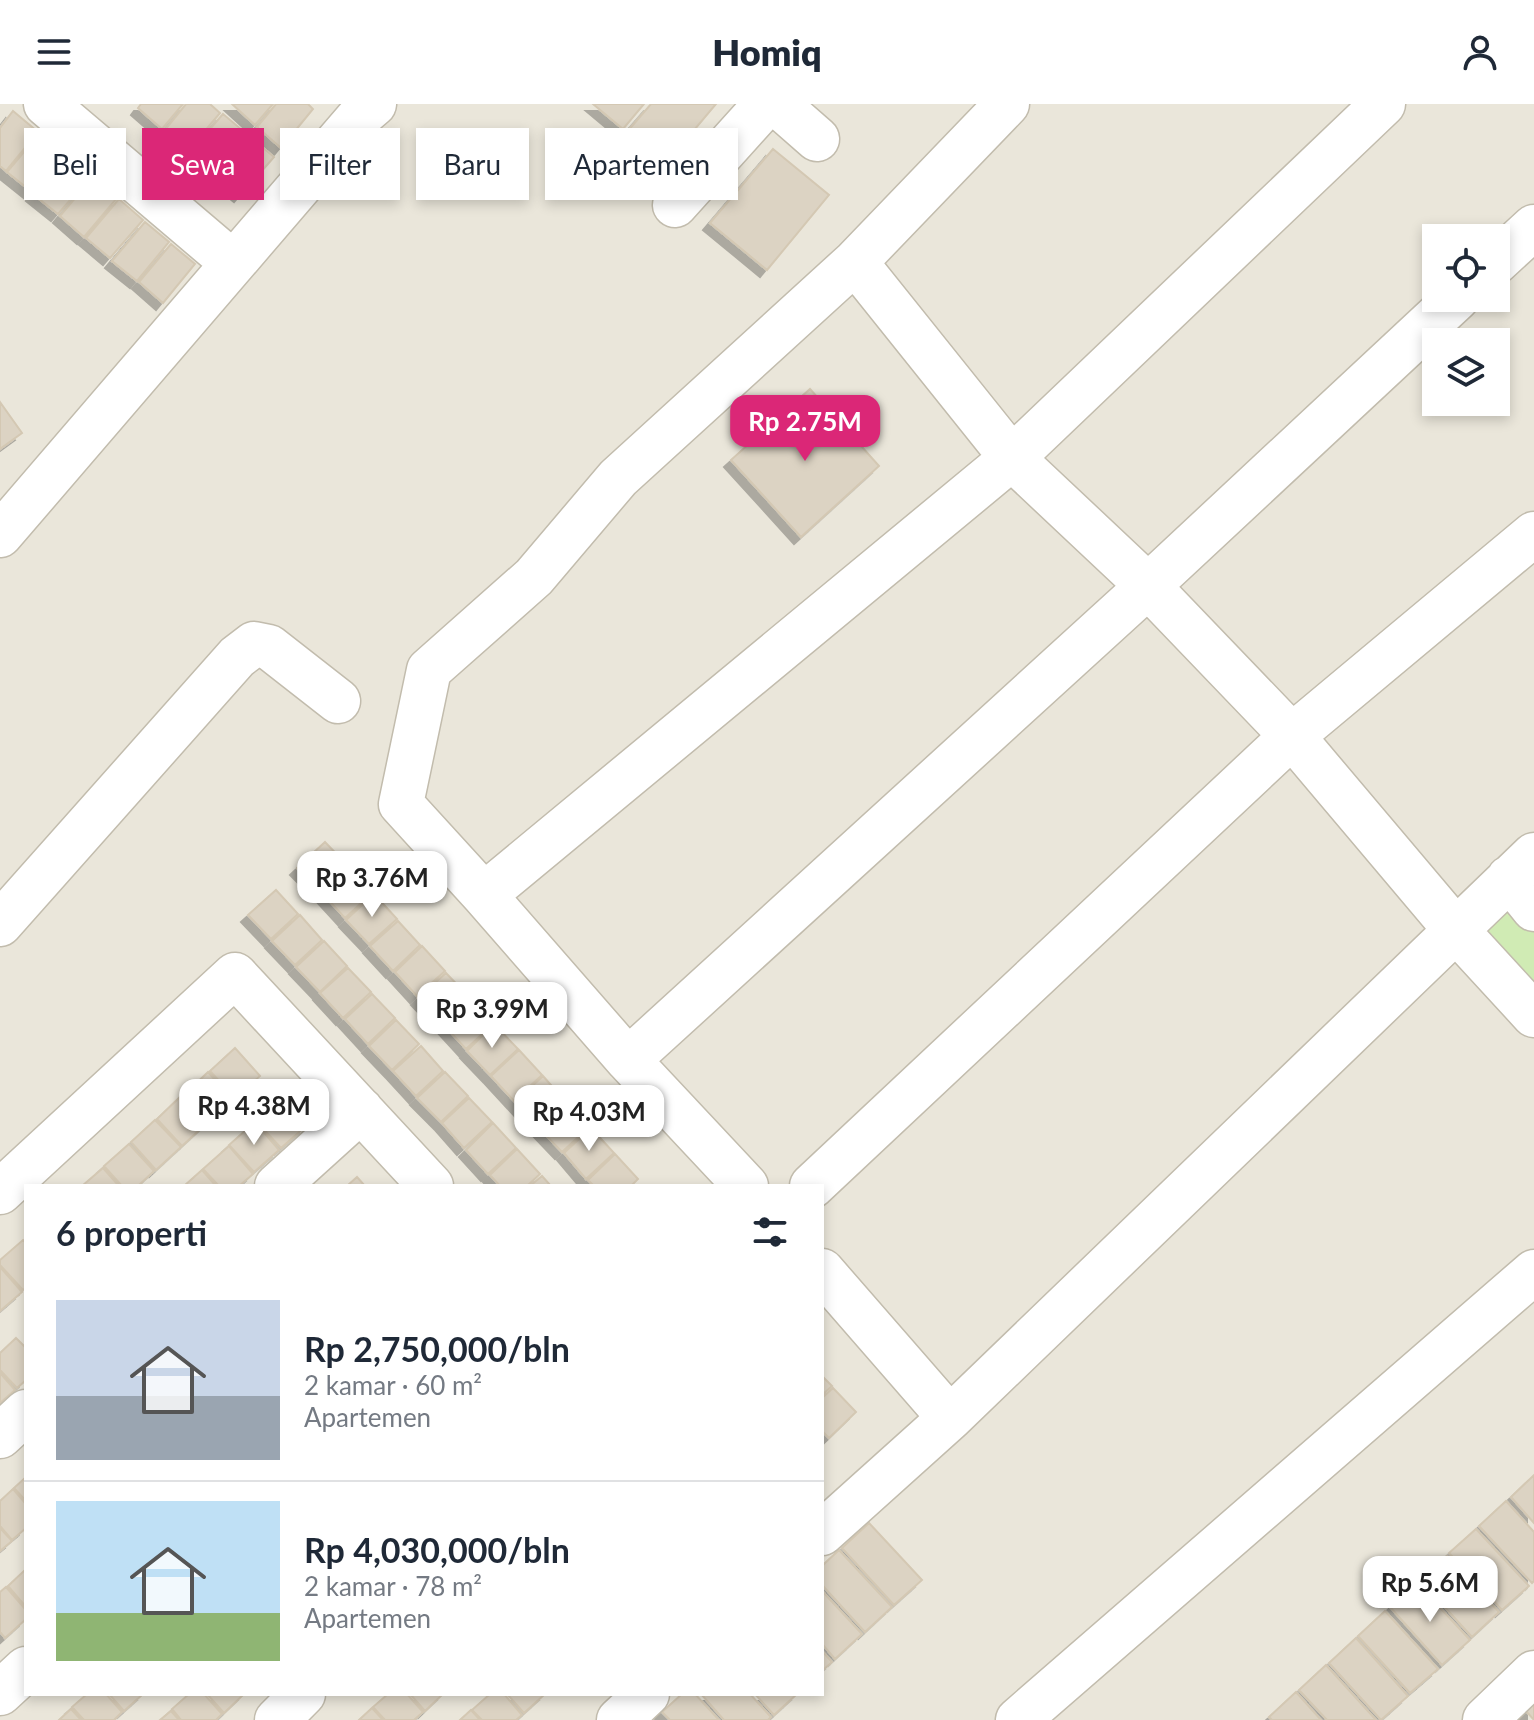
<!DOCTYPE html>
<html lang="id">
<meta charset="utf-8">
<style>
:root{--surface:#fff;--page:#f2f2f3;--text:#1f2937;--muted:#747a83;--line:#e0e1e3;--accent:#db2777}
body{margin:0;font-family:Lato,sans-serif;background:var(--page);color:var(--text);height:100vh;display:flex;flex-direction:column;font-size:30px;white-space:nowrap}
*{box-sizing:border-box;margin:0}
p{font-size:26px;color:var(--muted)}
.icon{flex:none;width:44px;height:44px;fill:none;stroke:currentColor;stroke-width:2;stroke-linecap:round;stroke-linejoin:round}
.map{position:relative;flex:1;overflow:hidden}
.sheet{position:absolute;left:24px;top:1080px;width:800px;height:512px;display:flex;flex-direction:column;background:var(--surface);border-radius:0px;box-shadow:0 4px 12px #0003}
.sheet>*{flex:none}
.banner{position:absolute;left:24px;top:24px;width:800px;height:72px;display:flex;gap:16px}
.tools{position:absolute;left:1422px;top:120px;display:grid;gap:16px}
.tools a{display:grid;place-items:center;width:88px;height:88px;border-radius:0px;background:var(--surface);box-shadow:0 4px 12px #0003;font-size:40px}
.price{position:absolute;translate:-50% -68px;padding:0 18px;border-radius:16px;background:#fff;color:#222;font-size:26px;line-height:52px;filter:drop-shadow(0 2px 4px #0008)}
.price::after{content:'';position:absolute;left:50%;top:48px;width:24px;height:18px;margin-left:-12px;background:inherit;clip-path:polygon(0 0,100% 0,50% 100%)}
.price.selected{background:var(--accent);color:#fff}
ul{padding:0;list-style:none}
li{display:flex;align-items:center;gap:24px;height:200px;padding:0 32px}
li+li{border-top:2px solid var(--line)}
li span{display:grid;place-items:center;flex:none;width:224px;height:160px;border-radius:0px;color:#555}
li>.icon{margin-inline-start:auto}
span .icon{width:96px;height:96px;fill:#fffc;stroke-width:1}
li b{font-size:34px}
h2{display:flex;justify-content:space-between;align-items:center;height:96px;padding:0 32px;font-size:34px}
.chip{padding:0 28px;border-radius:0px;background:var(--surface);box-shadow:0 4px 12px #0003;font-size:28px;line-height:72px}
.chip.selected{background:var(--accent);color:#fff}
header{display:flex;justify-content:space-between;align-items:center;height:104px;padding:0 32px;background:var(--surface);font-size:36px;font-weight:800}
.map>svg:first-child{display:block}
.residential{fill:#eae6da;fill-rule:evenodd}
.green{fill:#d0ebb4}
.building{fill:#dcd3c3;stroke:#d4c8b3;stroke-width:2;filter:url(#shadow)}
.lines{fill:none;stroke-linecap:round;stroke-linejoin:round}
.street-casing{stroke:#c2bcad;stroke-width:47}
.street{stroke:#fff;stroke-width:44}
</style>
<header><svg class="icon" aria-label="menu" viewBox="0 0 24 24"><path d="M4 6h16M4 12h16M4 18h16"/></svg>Homiq<svg class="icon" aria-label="person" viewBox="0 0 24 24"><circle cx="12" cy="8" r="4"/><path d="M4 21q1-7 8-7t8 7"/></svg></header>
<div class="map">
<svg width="1534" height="1616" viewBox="0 0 1534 1616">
<defs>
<filter id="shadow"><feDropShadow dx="-7" dy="7" stdDeviation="0" flood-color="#0004"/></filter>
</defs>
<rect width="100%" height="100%" fill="#f6f3ec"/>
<path class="residential" d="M 0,0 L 1534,0 L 1534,1616 L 0,1616 ZM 1436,134 L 1496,134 L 1496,194 L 1436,194 ZM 1436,238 L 1496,238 L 1496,298 L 1436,298 ZM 26,1082 L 822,1082 L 822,1590 L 26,1590 Z"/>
<path class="green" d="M 1509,774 L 1534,805 L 1534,911 L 1455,825 Z"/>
<path class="building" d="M 141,0 L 183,0 L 162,25 L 138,4 Z
M 186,0 L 210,0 L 220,9 L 188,47 L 164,27 Z
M 232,0 L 273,0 L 255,21 Z
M 276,0 L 308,0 L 313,5 L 281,44 L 257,23 Z
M 593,0 L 644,0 L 623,25 Z
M 651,0 L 716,0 L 658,69 L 620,36 Z
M 13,7 L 38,28 L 6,67 L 0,62 L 0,24 Z
M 223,10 L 248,31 L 215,69 L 190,48 Z
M 40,29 L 64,50 L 32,88 L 7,68 Z
M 249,32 L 274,53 L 241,91 L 216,71 Z
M 773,45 L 829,91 L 767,166 L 710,119 Z
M 66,51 L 91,72 L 58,110 L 33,90 Z
M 92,74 L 117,94 L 84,133 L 60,112 Z
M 119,95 L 143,116 L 110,154 L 86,134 Z
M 145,118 L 169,138 L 137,177 L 112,157 Z
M 171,140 L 195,160 L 163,199 L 139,178 Z
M 810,285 L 879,362 L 801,433 L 731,356 Z
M 0,298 L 22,329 L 0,345 Z
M 325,738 L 348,762 L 321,788 L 297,764 Z
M 349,764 L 372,789 L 345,814 L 322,789 Z
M 276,786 L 298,810 L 271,835 L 248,811 Z
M 374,790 L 397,815 L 369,840 L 346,816 Z
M 300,811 L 322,836 L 295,861 L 272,837 Z
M 398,817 L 420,841 L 393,867 L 370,842 Z
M 324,837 L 347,862 L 320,888 L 296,863 Z
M 422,842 L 445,867 L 417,892 L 395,868 Z
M 348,864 L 371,888 L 343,914 L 320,889 Z
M 446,869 L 469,893 L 442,919 L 418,894 Z
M 372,890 L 395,914 L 368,940 L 345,915 Z
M 470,894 L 494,919 L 466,945 L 443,920 Z
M 396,916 L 419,940 L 392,966 L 369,942 Z
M 494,920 L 518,945 L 490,971 L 467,947 Z
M 421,942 L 443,967 L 416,992 L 393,967 Z
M 235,944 L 260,972 L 235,994 L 210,967 Z
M 519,946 L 542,971 L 514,997 L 491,972 Z
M 208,968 L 233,996 L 208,1018 L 184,991 Z
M 445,968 L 468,992 L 441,1018 L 417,994 Z
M 543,972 L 565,997 L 538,1023 L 515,998 Z
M 182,991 L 207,1019 L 182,1042 L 157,1015 Z
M 281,994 L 306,1022 L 281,1044 L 256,1017 Z
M 469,994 L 492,1018 L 464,1044 L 442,1019 Z
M 567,998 L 590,1022 L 562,1048 L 539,1024 Z
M 155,1016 L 181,1043 L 156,1066 L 131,1038 Z
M 255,1018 L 279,1046 L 254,1068 L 229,1041 Z
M 493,1019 L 516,1044 L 488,1070 L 466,1046 Z
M 591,1024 L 614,1049 L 586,1075 L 564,1049 Z
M 129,1040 L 154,1067 L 138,1082 L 122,1082 L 104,1062 Z
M 229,1042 L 253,1070 L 239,1082 L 219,1082 L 203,1065 Z
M 517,1045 L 540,1070 L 527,1082 L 500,1082 L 490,1071 Z
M 615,1050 L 638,1075 L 631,1082 L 594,1082 L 588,1076 Z
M 103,1064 L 119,1082 L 82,1082 Z
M 202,1066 L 216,1082 L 184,1082 Z
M 542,1072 L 551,1082 L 530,1082 Z
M 357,1073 L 365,1082 L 347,1082 Z
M 23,1136 L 26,1139 L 26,1184 L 23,1186 L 0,1161 L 0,1156 Z
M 0,1163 L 22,1188 L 0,1207 Z
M 16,1234 L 26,1244 L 26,1276 L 17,1284 L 0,1266 L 0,1249 Z
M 0,1269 L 15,1286 L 0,1299 Z
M 822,1272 L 832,1282 L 822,1291 Z
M 833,1284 L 856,1308 L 829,1334 L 822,1327 L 822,1294 Z
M 1534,1371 L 1534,1419 L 1511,1393 Z
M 26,1373 L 26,1397 L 14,1384 Z
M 13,1385 L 26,1400 L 26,1424 L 12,1436 L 0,1422 L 0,1397 Z
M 1506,1397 L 1534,1428 L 1534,1477 L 1532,1479 L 1479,1422 Z
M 869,1419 L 922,1476 L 894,1501 L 842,1444 Z
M 0,1424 L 12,1437 L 0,1447 Z
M 1476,1425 L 1529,1482 L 1502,1506 L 1449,1449 Z
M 839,1446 L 892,1503 L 865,1528 L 822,1481 L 822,1462 Z
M 1447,1452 L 1499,1508 L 1472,1533 L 1420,1476 Z
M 26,1465 L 26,1503 L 8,1482 Z
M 1417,1479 L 1470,1536 L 1442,1561 L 1390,1503 Z
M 6,1483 L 26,1506 L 26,1515 L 5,1534 L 0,1528 L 0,1488 Z
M 822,1487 L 862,1530 L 835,1555 L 822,1540 Z
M 1385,1507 L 1438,1565 L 1410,1589 L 1358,1532 Z
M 1356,1534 L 1408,1592 L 1381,1616 L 1329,1559 Z
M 822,1547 L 832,1558 L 822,1567 Z
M 1326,1561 L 1376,1616 L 1327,1616 L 1299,1586 Z
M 1534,1584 L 1534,1616 L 1518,1598 Z
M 1296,1588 L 1321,1616 L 1272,1616 L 1269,1613 Z
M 87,1590 L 106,1590 L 122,1608 L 114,1616 L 84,1616 L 72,1603 Z
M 109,1590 L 143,1590 L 124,1607 Z
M 189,1590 L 204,1590 L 222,1610 L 216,1616 L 181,1616 L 172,1605 Z
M 207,1590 L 244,1590 L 224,1609 Z
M 388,1590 L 407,1590 L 423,1608 L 414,1616 L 385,1616 L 373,1603 Z
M 410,1590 L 443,1590 L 425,1607 Z
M 490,1590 L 504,1590 L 522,1611 L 516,1616 L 482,1616 L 472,1606 Z
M 507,1590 L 545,1590 L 524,1609 Z
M 682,1590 L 695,1590 L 719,1616 L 670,1616 L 662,1608 Z
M 701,1590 L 750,1590 L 771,1613 L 768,1616 L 724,1616 Z
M 755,1590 L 797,1590 L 774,1611 Z
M 372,1604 L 383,1616 L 359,1616 Z
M 71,1605 L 81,1616 L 59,1616 Z
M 471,1606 L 480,1616 L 460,1616 Z
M 171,1607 L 179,1616 L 160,1616 Z"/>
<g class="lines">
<g class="street-casing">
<path id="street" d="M 46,0 L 233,159
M 777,0 L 817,35
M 675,101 L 766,0
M 855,158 L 1012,354 L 1148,482 L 1292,632 L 1455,825 L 1534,911
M 1496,158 L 1534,123
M 0,431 L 360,12 L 374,0
M 1509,774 L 1534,805
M 484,791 L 1012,354 L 1383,0
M 0,820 L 237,553 L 254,540 L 269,543 L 338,597
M 628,956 L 1148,482 L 1457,194
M 277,1082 L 361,1006
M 746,1082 L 628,956 L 484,791 L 401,700 L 429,566 L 534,473 L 618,374 L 855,158 L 1007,0
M 812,1082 L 1292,632 L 1534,430
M 0,1088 L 235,871 L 431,1082
M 822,1167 L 950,1314
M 0,1332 L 26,1308
M 822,1429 L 950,1314 L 1534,751
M 0,1589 L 26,1565
M 277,1616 L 303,1590
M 619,1616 L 647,1590
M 1018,1616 L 1534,1168
M 1485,1616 L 1534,1569"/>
</g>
<use href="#street" class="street"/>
</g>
</svg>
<div class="tools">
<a><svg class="icon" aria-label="locate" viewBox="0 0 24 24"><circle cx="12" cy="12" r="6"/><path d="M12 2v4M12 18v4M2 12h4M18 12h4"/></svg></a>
<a><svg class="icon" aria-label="layers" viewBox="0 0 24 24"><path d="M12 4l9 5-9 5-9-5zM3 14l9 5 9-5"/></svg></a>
</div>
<b class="price selected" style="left:805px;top:359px">Rp 2.75M</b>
<b class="price" style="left:372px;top:815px">Rp 3.76M</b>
<b class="price" style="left:492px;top:946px">Rp 3.99M</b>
<b class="price" style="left:254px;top:1043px">Rp 4.38M</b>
<b class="price" style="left:589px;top:1049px">Rp 4.03M</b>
<b class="price" style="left:1430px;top:1520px">Rp 5.6M</b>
<div class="banner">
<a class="chip">Beli</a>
<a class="chip selected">Sewa</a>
<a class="chip">Filter</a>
<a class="chip">Baru</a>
<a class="chip">Apartemen</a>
</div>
<section class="sheet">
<h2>6 properti<svg class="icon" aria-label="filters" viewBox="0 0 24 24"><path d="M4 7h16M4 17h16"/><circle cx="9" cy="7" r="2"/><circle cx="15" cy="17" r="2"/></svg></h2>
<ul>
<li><span style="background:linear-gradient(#c9d6e8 60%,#9aa5b1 0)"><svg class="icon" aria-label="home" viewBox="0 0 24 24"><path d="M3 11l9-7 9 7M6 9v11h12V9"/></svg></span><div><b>Rp 2,750,000/bln</b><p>2 kamar · 60 m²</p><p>Apartemen</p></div></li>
<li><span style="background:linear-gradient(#bfe0f5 70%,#8fb573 0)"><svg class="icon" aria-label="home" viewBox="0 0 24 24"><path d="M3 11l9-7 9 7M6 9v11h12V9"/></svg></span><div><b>Rp 4,030,000/bln</b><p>2 kamar · 78 m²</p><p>Apartemen</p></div></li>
</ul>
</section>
</div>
